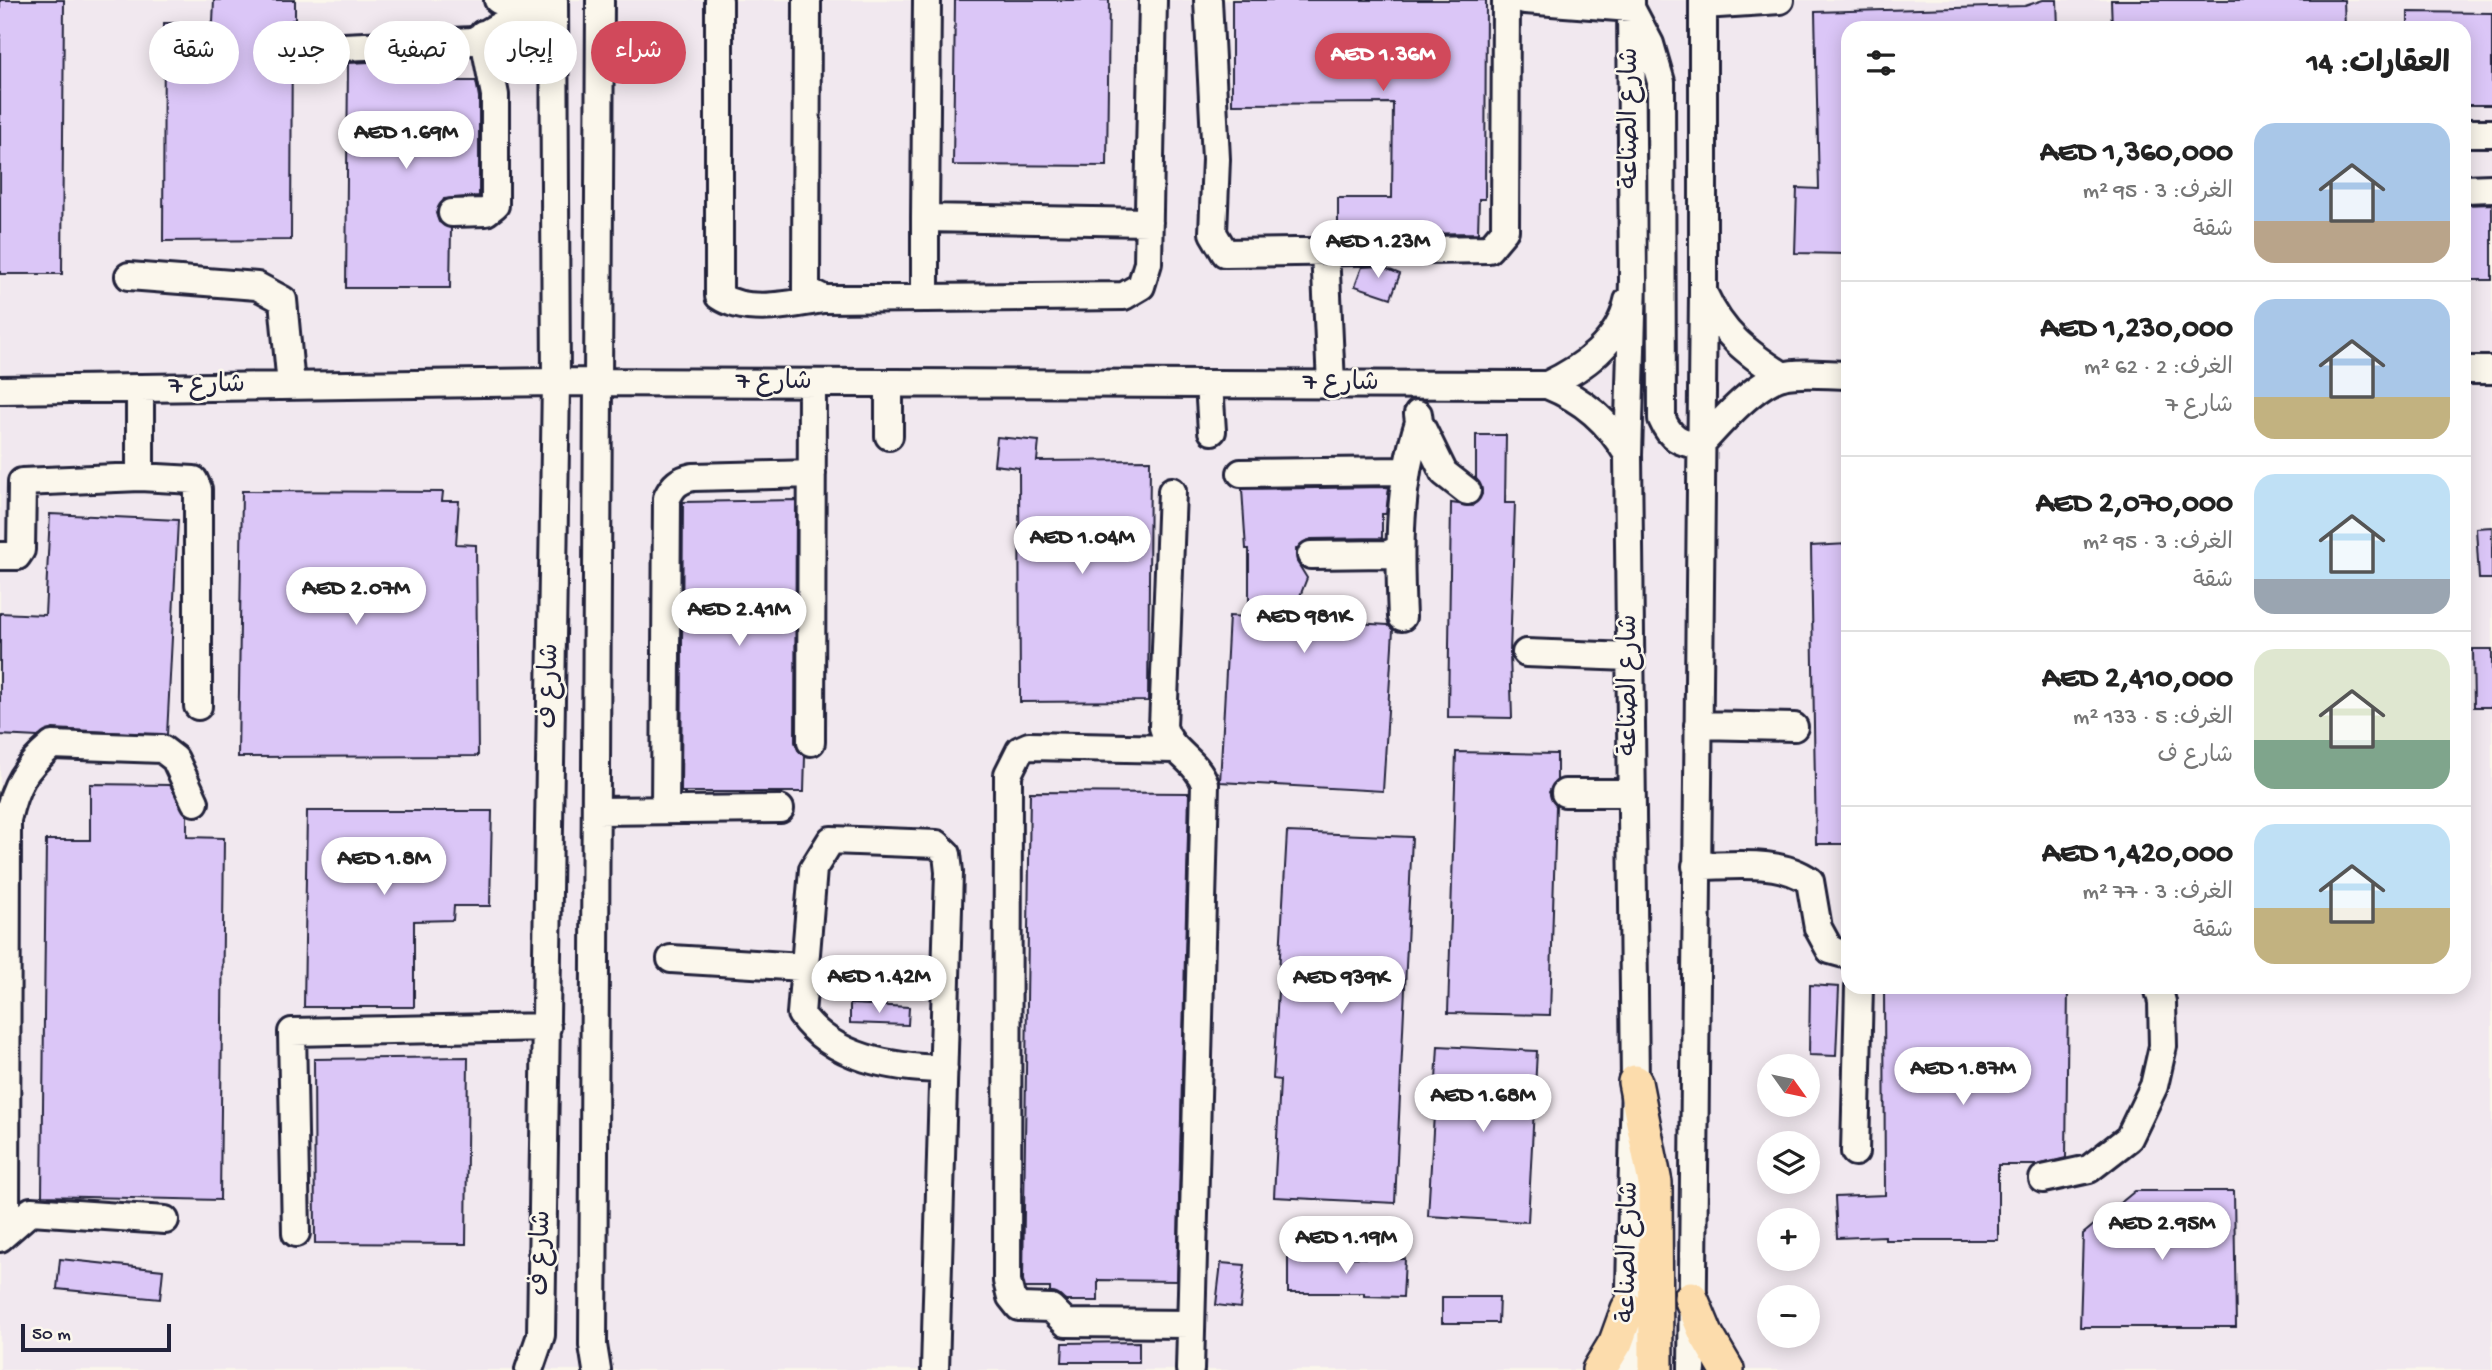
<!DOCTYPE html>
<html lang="ar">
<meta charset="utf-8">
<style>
:root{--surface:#fff;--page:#f6f6f6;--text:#222;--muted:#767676;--line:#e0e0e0;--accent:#d1495b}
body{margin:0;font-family:"Gochi Hand","Playpen Sans Arabic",sans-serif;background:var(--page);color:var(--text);direction:rtl;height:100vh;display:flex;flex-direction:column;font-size:26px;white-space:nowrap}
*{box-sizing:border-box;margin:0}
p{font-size:23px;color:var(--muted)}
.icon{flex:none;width:38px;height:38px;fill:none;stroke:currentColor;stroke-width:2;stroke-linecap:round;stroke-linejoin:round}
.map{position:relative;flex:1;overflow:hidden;direction:ltr}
.side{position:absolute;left:1841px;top:21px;width:630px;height:973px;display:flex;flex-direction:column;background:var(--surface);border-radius:21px;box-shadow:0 4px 18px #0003;direction:rtl}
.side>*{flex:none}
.hud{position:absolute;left:21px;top:21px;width:665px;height:63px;direction:rtl;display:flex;gap:14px}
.needle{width:46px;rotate:123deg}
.buttons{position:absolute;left:1757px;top:1054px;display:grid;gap:14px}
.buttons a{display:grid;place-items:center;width:63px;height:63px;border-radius:50%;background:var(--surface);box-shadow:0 4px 18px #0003;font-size:35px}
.scale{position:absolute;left:21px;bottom:18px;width:150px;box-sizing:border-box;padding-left:7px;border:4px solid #22223b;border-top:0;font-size:19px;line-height:24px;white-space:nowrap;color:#22223b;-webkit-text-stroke:5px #fbf7ec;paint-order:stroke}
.price{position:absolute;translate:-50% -60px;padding:0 16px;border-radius:24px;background:#fff;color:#222;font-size:23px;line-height:46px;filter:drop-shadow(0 2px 4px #0008)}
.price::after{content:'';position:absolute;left:50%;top:42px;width:21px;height:16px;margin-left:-10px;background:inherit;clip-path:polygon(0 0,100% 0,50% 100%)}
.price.selected{background:var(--accent);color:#fff}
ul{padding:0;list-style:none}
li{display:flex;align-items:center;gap:21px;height:175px;padding:0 21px}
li+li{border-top:2px solid var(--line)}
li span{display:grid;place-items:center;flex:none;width:196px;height:140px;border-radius:21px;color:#555}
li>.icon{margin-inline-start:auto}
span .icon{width:84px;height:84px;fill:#fffc;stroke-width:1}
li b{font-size:30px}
h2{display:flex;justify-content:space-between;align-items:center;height:84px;padding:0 21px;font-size:30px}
.pill{padding:0 24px;border-radius:32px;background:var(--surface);box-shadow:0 4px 18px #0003;font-size:24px;line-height:63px}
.pill.selected{background:var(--accent);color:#fff}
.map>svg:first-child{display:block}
.built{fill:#f1e8ef;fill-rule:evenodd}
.building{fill:#dbc6f7;stroke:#22223b;stroke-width:2}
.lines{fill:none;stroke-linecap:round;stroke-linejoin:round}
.minor-casing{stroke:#22223b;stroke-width:32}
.major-casing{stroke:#22223b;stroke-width:38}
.minor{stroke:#fbf7ec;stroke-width:26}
.major{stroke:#fcdcac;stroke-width:33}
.labels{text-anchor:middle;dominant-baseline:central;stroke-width:5;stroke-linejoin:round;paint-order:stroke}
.street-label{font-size:26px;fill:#22223b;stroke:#fbf7ec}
</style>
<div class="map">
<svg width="2492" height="1370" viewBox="0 0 2492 1370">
<rect width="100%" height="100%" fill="#fbf7ec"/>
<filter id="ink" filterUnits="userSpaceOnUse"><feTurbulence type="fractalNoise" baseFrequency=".0143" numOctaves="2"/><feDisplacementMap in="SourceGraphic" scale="14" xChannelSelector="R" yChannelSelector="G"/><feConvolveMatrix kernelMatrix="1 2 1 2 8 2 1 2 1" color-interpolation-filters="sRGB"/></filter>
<g filter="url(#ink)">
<path class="built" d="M 0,0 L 2492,0 L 2492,1370 L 0,1370 ZM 1848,28 L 2464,28 L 2464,987 L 1848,987 ZM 1769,1066 L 1808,1066 L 1808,1104 L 1769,1104 ZM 1769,1143 L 1808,1143 L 1808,1181 L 1769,1181 ZM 1769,1220 L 1808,1220 L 1808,1258 L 1769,1258 ZM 1769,1297 L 1808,1297 L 1808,1335 L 1769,1335 Z"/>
<path class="building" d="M 0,0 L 64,0 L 62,274 L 0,274 Z
M 214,0 L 295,0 L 295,20 L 292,20 L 291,240 L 163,241 L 164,23 L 213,23 Z
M 955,0 L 1109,0 L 1107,166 L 953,165 Z
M 1232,0 L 1486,0 L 1485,199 L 1479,199 L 1478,233 L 1404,234 L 1404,228 L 1338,228 L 1338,198 L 1392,198 L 1393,103 L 1232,104 Z
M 2043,0 L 2057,0 L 2058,28 L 1848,28 L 1848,254 L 1795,253 L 1797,188 L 1819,189 L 1815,12 L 2025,6 Z
M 2111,0 L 2344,0 L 2345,28 L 2112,28 Z
M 2408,12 L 2492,13 L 2492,105 L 2464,105 L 2464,28 L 2408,28 Z
M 433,59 L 433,81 L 476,81 L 479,97 L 479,196 L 444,199 L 436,213 L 439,222 L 451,228 L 450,288 L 346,288 L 348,63 Z
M 2492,204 L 2492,280 L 2464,280 L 2464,205 Z
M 1380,266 L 1400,274 L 1391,298 L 1355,286 L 1362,267 Z
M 1476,435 L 1506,435 L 1505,503 L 1515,503 L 1510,653 L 1512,718 L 1448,717 L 1451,503 L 1472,506 L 1482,494 L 1476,478 Z
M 997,437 L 1039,441 L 1037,461 L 1150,460 L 1148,701 L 1020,702 L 1019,468 L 994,465 Z
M 1389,487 L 1386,514 L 1382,514 L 1382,538 L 1311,539 L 1296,549 L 1297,562 L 1307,578 L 1291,619 L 1388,625 L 1393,630 L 1383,791 L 1220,782 L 1229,616 L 1249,617 L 1249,549 L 1246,549 L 1242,489 Z
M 242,491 L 443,492 L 442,501 L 459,501 L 456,544 L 476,545 L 478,756 L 238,757 Z
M 796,500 L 795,742 L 798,750 L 805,756 L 804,792 L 681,792 L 683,502 Z
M 50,514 L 178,520 L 167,735 L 53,729 L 38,737 L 0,735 L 0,613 L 45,615 Z
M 2492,527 L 2492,579 L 2479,579 L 2476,528 Z
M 1848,544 L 1848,844 L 1816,844 L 1811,546 Z
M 2473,649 L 2492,649 L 2492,707 L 2474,707 Z
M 1456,752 L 1557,754 L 1557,780 L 1549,792 L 1556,806 L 1550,1015 L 1448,1013 Z
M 90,784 L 170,785 L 187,815 L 187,837 L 224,838 L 220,1200 L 42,1196 L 46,840 L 90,840 Z
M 1030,792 L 1189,793 L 1177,1281 L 1098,1280 L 1098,1301 L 1066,1301 L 1050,1292 L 1050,1288 L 1025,1288 L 1023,1280 Z
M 307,811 L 492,811 L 490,906 L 454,906 L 453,920 L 414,921 L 414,1007 L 304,1007 Z
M 1287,832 L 1412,837 L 1395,1203 L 1274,1197 L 1280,1080 L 1273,1079 Z
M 1810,985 L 1839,987 L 1836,1056 L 1809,1055 Z
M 1884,987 L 2068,987 L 2066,1158 L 2037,1165 L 1998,1165 L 1998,1240 L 1885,1240 L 1885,1236 L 1837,1238 L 1835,1197 L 1885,1195 Z
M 850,1004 L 909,1007 L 908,1025 L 850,1023 Z
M 1438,1046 L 1537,1051 L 1528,1222 L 1428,1216 Z
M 468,1057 L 466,1244 L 315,1243 L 314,1059 Z
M 2135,1191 L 2234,1191 L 2236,1327 L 2080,1327 L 2083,1234 Z
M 1288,1255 L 1405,1259 L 1403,1297 L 1364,1296 L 1364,1293 L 1288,1293 Z
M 60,1259 L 163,1270 L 160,1299 L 57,1289 Z
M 1221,1263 L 1245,1265 L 1240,1308 L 1216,1305 Z
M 1442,1297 L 1499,1297 L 1498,1323 L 1442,1323 Z
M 1139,1342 L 1139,1362 L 1062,1362 L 1063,1343 Z"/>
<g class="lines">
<g class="minor-casing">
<path id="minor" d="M 498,0 L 531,14 L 541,15
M 719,0 L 719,296 C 747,315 792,304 824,299
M 807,0 L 806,290 L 824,299 L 1124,296 L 1141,286 L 1148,263 L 1153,0
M 927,0 L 925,218 L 1149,222
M 1208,0 L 1216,159 L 1213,233 L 1225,253 L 1489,249 L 1505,230 L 1506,0
M 1525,0 L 1631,8 L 1650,44 L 1661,82 L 1662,419 C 1670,438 1680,443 1700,445 C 1720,423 1754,384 1782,376 C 1802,371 1828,375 1848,375
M 1703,5 L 1780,0
M 322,48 L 473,41 L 499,26 L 531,14
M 2464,133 L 2492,133
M 2464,189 L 2492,188
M 452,213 L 486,212 L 495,205 L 495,95 L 483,34
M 925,218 L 925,298
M 1325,250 L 1331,385
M 129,276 L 257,286 L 283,300 L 291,386
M 1704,294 C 1722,334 1747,353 1783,376
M 2464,370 L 2492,370
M 889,384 L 889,436
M 1209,384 L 1212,431
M 1547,385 C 1583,368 1619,343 1628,301
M 140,388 L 140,477
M 0,390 L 556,382 L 1547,385 C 1584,400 1608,421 1628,455
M 1418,414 L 1419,422 L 1444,473 L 1467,491
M 1241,473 L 1405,471
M 1172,491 L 1163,727 C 1170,752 1196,759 1205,784 L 1190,1370
M 1311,555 L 1388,554 L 1399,549
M 0,556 L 17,556 L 21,550 L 22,482 L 140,477 L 194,480 L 198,489 L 198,706
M 1402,617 C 1399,551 1398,486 1419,422
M 1526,653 L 1630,657
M 1698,725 L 1794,727
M 811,742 L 812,383
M 1175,749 L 1029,746 L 1020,750 L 1008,774 L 1007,1281 L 1011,1297 L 1019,1307 L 1051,1308 L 1066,1323 L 1191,1324
M 1565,793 L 1630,793
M 665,810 L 667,498 C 673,485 679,480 693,477 L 812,474
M 596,811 L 780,809
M 1696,866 C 1733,866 1780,859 1810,881 L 1818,928 L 1830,950 L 1848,955
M 671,959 L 803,967
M 1855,1152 L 1859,987
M 2043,1179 L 2089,1169 L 2129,1138 L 2154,1086 L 2163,1046 L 2162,1002 L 2158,987
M 6,1230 L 7,820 C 15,784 24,769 52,745 L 162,749 L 175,759 L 195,802
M 296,1233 L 292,1032 L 547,1027
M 0,1238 L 31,1211 L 165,1220
M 529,1370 L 541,1335 L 556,382 L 554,0
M 597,1370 L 593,1345 L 600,0
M 935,1370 L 949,872 L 947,854 L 937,844 L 831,840 L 813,869 L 801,1014 C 833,1059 893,1068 944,1069
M 1628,1370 L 1635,1082 L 1628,455 L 1633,280 L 1631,0
M 1692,1370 L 1703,293 L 1703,0"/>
</g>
<g class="major-casing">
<path id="major" d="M 1635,1082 L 1655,1183 L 1656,1370
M 1691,1298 L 1706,1334 L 1727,1370
M 1599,1370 L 1616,1342 L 1628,1309"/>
</g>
<use href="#minor" class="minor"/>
<use href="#major" class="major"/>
</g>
</g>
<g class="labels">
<g class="street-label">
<text transform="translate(1631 118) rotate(-90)">شارع الصناعة</text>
<text x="774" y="383">شارع 7</text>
<text x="1341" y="384">شارع 7</text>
<text transform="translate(207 387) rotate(-1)">شارع 7</text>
<text transform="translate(1630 685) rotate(-90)">شارع الصناعة</text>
<text transform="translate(551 686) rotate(-89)">شارع ف</text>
<text transform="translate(1630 1252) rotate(-89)">شارع الصناعة</text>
<text transform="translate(543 1253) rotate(-89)">شارع ف</text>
</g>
</g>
</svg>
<div class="buttons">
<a><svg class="needle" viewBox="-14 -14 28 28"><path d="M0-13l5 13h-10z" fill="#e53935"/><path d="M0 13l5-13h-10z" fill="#767676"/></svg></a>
<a><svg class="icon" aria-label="layers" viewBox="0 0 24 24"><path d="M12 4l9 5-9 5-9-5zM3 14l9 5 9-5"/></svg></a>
<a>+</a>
<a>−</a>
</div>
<div class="scale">50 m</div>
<b class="price selected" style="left:1383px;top:93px">AED 1.36M</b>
<b class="price" style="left:406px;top:171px">AED 1.69M</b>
<b class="price" style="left:1378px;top:280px">AED 1.23M</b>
<b class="price" style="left:1082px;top:576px">AED 1.04M</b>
<b class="price" style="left:356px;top:627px">AED 2.07M</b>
<b class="price" style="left:739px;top:648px">AED 2.41M</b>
<b class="price" style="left:1304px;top:655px">AED 981K</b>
<b class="price" style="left:384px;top:897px">AED 1.8M</b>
<b class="price" style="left:879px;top:1015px">AED 1.42M</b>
<b class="price" style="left:1341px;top:1016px">AED 939K</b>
<b class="price" style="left:1963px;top:1107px">AED 1.87M</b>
<b class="price" style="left:1483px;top:1134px">AED 1.68M</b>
<b class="price" style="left:2162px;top:1262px">AED 2.95M</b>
<b class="price" style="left:1346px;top:1276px">AED 1.19M</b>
<div class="hud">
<a class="pill selected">شراء</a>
<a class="pill">إيجار</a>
<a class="pill">تصفية</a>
<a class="pill">جديد</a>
<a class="pill">شقة</a>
</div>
<section class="side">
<h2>العقارات: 14<svg class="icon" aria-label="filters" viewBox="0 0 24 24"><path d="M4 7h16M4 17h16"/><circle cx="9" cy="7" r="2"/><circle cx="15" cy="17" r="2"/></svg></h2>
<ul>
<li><span style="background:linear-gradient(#a9c7e8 70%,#b9a48a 0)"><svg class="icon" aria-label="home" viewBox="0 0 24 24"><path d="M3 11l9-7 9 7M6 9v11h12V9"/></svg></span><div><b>AED 1,360,000</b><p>الغرف: 3 · 95 m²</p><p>شقة</p></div></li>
<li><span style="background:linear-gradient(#a9c7e8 70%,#c2b280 0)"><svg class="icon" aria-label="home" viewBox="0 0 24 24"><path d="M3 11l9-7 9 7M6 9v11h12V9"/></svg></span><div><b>AED 1,230,000</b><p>الغرف: 2 · 62 m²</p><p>شارع 7</p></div></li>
<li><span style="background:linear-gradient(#bfe0f5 75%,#9aa5b1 0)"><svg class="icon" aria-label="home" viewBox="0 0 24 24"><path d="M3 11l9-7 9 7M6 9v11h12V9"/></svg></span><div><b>AED 2,070,000</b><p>الغرف: 3 · 95 m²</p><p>شقة</p></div></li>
<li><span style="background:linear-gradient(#dfe7d0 65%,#7fa58c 0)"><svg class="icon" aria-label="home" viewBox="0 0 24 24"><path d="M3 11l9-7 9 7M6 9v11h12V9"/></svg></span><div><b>AED 2,410,000</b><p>الغرف: 5 · 133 m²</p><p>شارع ف</p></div></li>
<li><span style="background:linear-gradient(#bfe0f5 60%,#c2b280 0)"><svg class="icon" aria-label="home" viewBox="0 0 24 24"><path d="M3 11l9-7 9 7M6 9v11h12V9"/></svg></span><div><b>AED 1,420,000</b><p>الغرف: 3 · 77 m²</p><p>شقة</p></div></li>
</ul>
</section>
</div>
